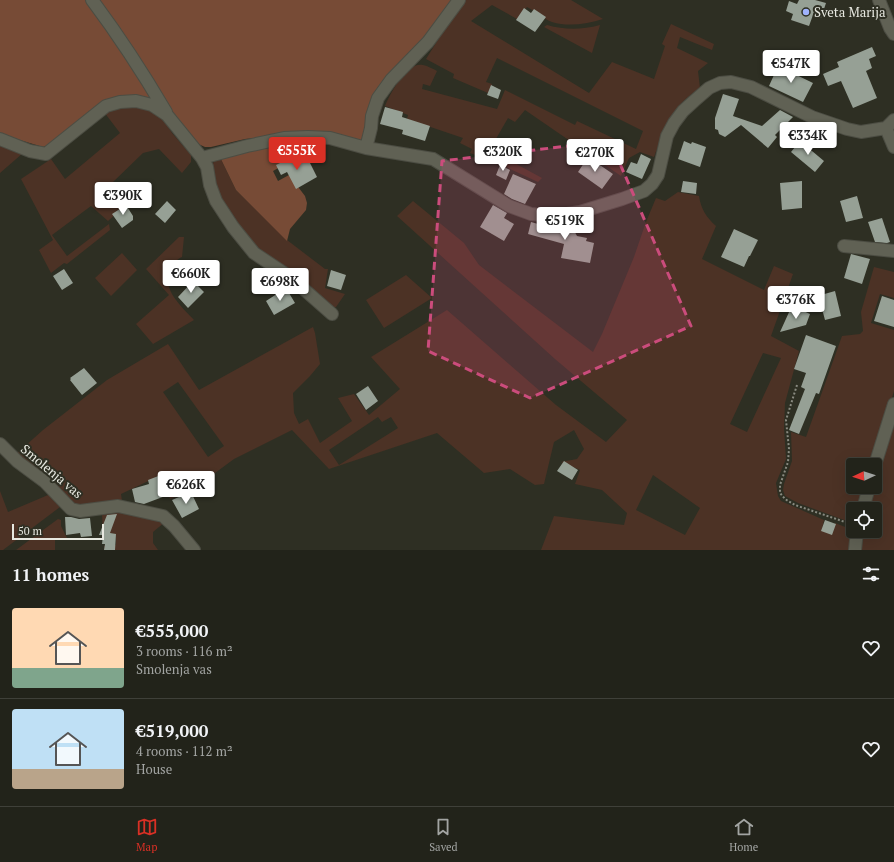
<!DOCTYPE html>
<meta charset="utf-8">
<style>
:root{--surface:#22231a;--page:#2e2f27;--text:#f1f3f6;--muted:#a2a4a2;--line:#3f4039;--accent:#d93025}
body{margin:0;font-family:"PT Serif",serif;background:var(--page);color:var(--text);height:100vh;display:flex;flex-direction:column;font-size:15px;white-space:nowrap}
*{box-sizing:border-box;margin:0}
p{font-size:13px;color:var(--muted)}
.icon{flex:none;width:22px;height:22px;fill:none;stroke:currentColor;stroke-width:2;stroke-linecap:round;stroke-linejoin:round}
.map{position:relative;height:550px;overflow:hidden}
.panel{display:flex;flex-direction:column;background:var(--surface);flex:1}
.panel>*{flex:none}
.needle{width:26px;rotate:266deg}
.fabs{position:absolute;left:846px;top:458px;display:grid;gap:8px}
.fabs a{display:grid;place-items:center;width:36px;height:36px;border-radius:4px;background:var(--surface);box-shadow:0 4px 16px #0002,0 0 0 1px var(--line);font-size:20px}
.scale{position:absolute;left:12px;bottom:10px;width:92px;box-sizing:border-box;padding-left:4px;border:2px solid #e7e8e0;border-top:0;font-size:11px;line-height:14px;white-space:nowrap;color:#e7e8e0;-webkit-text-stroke:3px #2e2f23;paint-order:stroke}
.price{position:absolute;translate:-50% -34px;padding:0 9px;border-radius:4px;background:#fff;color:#222;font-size:13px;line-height:26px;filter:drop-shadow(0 1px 2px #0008)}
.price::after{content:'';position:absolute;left:50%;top:24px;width:12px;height:9px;margin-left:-6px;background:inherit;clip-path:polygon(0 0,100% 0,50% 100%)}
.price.on{background:var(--accent);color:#fff}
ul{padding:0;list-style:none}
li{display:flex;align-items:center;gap:12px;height:100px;padding:0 12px}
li+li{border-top:1px solid var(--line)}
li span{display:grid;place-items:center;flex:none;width:112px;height:80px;border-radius:4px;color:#555}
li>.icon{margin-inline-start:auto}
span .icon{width:48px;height:48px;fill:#fffc;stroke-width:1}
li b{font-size:17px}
h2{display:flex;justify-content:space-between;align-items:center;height:48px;padding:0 12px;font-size:17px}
.tabs{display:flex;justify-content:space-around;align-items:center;height:56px;border-top:1px solid var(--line);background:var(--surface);font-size:11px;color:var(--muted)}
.tabs a{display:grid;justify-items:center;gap:2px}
.tabs .on{color:var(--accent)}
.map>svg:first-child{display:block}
.green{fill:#4c3225;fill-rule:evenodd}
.forest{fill:#774b36}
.building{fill:#96a095}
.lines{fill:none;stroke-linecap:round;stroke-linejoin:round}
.minor-casing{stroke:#4c4d43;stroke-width:14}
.path{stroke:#8a8b81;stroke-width:2;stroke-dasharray:2 2;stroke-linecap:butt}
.minor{stroke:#606154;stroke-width:12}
.marked{fill:#cb4c7c;fill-opacity:0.2;stroke:#cb4c7c;stroke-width:3;stroke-dasharray:8 5;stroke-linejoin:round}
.poi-dot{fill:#a0b3fd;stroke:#2e2f23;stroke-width:1.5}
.labels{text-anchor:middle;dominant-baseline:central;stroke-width:4;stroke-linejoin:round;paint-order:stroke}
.poi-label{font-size:13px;fill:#e7e8e0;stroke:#2e2f23;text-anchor:start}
.street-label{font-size:13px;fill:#e7e8e0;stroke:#2e2f23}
</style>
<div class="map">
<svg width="894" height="550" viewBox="0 0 894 550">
<rect width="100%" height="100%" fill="#2e2f23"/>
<path class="green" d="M 463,0 L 571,0 L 603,19 C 587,24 568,27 552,22 C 544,19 535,11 527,7 L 517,19 L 492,5 L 471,21 L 589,93 L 612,62 L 654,79 L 665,46 L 662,44 L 671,24 L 714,44 L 712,50 L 680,37 L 677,48 L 708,63 L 698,71 L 700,88 C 669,109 667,124 654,157 L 640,152 L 629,158 L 621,176 L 525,110 L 515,122 L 508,118 L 493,144 L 518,165 L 542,178 L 538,182 L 504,166 L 470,153 L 472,149 L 460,143 L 463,138 L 407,119 L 408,115 L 385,106 C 390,94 407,61 423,65 C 428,66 433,69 437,71 L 430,86 L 423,84 L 422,89 L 497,109 L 505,90 L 575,125 L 577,121 L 636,149 L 643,131 L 497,58 L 486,82 L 492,84 L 488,93 L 453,78 L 454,74 L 426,59 Z
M 547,25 C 565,30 581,30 600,25 L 592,53 L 544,27 Z
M 117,104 L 157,110 L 172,133 L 191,155 L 191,162 L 182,173 L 159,149 L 143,153 L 113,182 L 127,204 L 108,221 L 91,206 L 52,235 L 67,256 L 109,224 L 110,230 L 67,264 L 64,263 L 51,273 L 39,250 L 53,240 L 21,179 L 51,159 L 65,179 L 120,133 L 104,112 Z
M 0,142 L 23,153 L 0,173 Z
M 219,155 L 236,190 L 287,240 L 325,269 L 328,269 L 325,288 L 345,294 L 336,307 L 331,308 L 255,245 L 228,213 L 215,183 L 212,166 L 216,156 Z
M 678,192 L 699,196 C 701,209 706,217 716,226 L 702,259 L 764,290 L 774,266 L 793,274 L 771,336 L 799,351 L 785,403 L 784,428 L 786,459 L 776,483 L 778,496 L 781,501 L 824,520 L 822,529 L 833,532 L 835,523 L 853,530 L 853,550 L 541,550 L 554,516 L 624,525 L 627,513 L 602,490 L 575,484 L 580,470 L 561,462 L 577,459 L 584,449 L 574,430 L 554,442 L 544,484 L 535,485 L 510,469 L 484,473 L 437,433 L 329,469 L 292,430 L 234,459 L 192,490 L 170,499 L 161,475 L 121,494 L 122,501 L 76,507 L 15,455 L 43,430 L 107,380 L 168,344 L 199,390 L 313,327 L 315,333 L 320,364 L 310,376 L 293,393 L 294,413 L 299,424 L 308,419 L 320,443 L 352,421 L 338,398 L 354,394 L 369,415 L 400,389 L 371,357 L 447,310 L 556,405 L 606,442 L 627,420 L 555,359 L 397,216 L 413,201 L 464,243 L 479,265 L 593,352 L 602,334 L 634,257 L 646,222 L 656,198 L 665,201 ZM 763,353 L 781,358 L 747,432 L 730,424 ZM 178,382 L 224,446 L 208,457 L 163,392 ZM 378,417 L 382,422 L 391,417 L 398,428 L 339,465 L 329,450 ZM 653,475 L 700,508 L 685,535 L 636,510 Z
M 179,237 L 184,237 L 182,257 C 177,259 175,262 172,267 C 159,288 181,306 194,320 L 153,344 L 136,324 L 169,295 L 146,269 Z
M 122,253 L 137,270 L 111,296 L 95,278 Z
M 874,267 L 894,272 L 894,298 L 880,294 L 871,323 L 894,330 L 894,391 L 872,465 L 853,465 L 853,487 L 865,487 L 859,509 L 853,509 L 853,519 L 849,521 L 844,520 L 798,503 L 785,496 L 783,490 L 784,484 L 792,461 L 791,432 L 806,437 L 842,336 L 860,334 L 863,331 L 861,312 Z
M 406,275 L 432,298 L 384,328 L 366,300 Z
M 894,412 L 894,550 L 858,550 L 861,531 L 875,531 L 875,509 L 866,509 L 872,487 L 875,487 L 875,478 Z
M 0,491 L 8,512 L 48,495 L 54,495 L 60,507 L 3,550 L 0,550 Z
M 117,512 L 135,514 L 165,522 L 153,532 L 153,543 L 158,550 L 104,550 L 104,546 L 116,545 L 116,534 L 103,533 L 102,513 Z
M 58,519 L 61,520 L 61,526 L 68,540 L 55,540 L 55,550 L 16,550 Z"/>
<path class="forest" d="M 0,0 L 454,0 L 416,56 L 384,84 L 365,139 L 358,142 L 283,135 L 245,139 L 211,147 L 205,147 L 196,143 L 165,108 L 117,98 L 51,144 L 43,147 L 0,134 Z
M 283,143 L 296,158 L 273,171 L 278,181 L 289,175 L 305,196 L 307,203 L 306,210 L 290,229 L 287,241 L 236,190 L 219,155 Z"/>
<path class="building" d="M 799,0 L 815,0 L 826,3 L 821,18 L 813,15 L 809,26 L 791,20 L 793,14 L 786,11 L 789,1 L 797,4 Z
M 524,8 L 531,13 L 534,9 L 546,17 L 535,32 L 516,20 Z
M 872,47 L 876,56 L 869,59 L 872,68 L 866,71 L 877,98 L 853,108 L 841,81 L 828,86 L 823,74 L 839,67 L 837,62 Z
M 778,66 L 813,83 L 803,102 L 769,86 Z
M 491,85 L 501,90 L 498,99 L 487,95 Z
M 723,94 L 739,99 L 733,116 L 762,126 L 780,110 L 793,117 L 775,135 L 777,137 L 768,148 L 741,125 L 725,137 L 719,134 L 718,130 L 715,129 L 715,118 Z
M 385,107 L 403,112 L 402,117 L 430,126 L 425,141 L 402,134 L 403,130 L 380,124 Z
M 813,125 L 832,132 L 830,141 L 811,136 Z
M 684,141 L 691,144 L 692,142 L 706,147 L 700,167 L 678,159 Z
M 800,141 L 824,161 L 815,172 L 791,152 Z
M 641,154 L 651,159 L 642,179 L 626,172 L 631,162 L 637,164 Z
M 294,156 L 298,164 L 308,159 L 317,177 L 296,189 L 287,172 L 281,175 L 276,165 Z
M 588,157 L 613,174 L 602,189 L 578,172 Z
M 500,165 L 510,170 L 506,180 L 496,175 Z
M 513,174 L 536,184 L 525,204 L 512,199 L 504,194 Z
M 683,181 L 697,183 L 696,194 L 681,192 Z
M 802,181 L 802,208 L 782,210 L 780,183 Z
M 857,196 L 863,218 L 846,222 L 840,201 Z
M 167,201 L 176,210 L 165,223 L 155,214 Z
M 126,205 L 133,216 L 133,220 L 122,228 L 112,214 Z
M 493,205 L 507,213 L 504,218 L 514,224 L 504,241 L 480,227 Z
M 882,218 L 890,242 L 887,243 L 875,242 L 868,222 Z
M 569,221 L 577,236 L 587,238 L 586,241 L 594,243 L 590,263 L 561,258 L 564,244 L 528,234 L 531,222 L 552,228 L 563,222 Z
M 734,229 L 758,240 L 750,256 L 749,256 L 744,267 L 721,257 Z
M 851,254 L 870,259 L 862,284 L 844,278 Z
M 64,269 L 73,283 L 62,290 L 53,276 Z
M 331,270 L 346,275 L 341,290 L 327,286 Z
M 193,281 L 204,292 L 188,308 L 178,297 Z
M 286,288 L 295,303 L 274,315 L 266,301 Z
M 835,291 L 841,316 L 825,320 L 821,305 L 824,305 L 821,295 Z
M 882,296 L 894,300 L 894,327 L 874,321 Z
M 797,308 L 810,314 L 806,325 L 780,332 L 790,310 L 795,312 Z
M 806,335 L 836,346 L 819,394 L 816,393 L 799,434 L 789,430 L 805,389 L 801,387 L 806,373 L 794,369 Z
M 84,368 L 97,383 L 82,395 L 70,380 L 71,379 L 70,378 Z
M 368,386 L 378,401 L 366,410 L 356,394 Z
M 564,461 L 578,470 L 572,480 L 557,471 Z
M 161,475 L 168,495 L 144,504 L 135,502 L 132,489 L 149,484 L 148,480 Z
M 191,492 L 199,509 L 182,518 L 172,500 Z
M 117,514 L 110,533 L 116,534 L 115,550 L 104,550 L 105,544 L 102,544 L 103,535 L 99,535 L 107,515 Z
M 65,517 L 71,517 L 79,519 L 90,518 L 92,536 L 81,537 L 80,533 L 66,535 Z
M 825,520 L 836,524 L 832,535 L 821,531 Z"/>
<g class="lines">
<g class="minor-casing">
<path id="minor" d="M 92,0 C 119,36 143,73 166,112
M 879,0 L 890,28 L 894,34
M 894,120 L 886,128 L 894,147
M 0,139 L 30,151 L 46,154 L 106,106 L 120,102 L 136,101 L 152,105 L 167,115 L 202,158
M 366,148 L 371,128 L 372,116 L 378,98 L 391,80 L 428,42 L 459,0
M 844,246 L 894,251
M 332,314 L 290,277 L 254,253 L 233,227 L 216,201 L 210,185 L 207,167 L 202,158 L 247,146 L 284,138 L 308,137 L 330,138 L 366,148 L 433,159 L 509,206 L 531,214 L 554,216 L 580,212 L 622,199 L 644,191 L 652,184 L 658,175 L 667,136 L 674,123 L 683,111 L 694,101 L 709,88 L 720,83 L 731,82 L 751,87 L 812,117 L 847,129 L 861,132 L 886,128
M 0,444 L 18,462 L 45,482 L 71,509 L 80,511 L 118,506 L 163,516 L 174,526 L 194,550
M 875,465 L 894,404
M 863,509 L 869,487
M 855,550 L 857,531"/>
</g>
<path class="path" d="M 797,385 L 786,420 L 789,449 L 788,462 L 780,485 L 780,493 L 785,499 L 795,505 L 848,523"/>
<use href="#minor" class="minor"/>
</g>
<path class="marked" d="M 610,141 L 691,326 L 530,398 L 428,351 L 442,161 Z"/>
<circle class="poi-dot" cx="806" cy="12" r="4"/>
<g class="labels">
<g class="poi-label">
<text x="814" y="12">Sveta Marija</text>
</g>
<g class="street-label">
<text transform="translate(52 471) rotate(40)">Smolenja vas</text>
</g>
</g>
</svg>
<div class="fabs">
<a><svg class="needle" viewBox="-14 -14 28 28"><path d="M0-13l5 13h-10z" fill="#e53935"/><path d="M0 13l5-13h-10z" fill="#a2a4a2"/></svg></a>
<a><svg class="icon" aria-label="locate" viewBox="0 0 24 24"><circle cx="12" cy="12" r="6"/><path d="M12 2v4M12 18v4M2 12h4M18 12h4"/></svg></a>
</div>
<div class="scale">50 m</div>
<b class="price" style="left:791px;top:84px">€547K</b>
<b class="price" style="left:808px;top:156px">€334K</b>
<b class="price on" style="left:297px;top:171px">€555K</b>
<b class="price" style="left:503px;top:172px">€320K</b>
<b class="price" style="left:595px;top:173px">€270K</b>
<b class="price" style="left:123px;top:216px">€390K</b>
<b class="price" style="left:565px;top:241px">€519K</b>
<b class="price" style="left:191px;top:294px">€660K</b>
<b class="price" style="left:280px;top:302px">€698K</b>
<b class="price" style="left:796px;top:320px">€376K</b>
<b class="price" style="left:186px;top:505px">€626K</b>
</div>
<section class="panel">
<h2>11 homes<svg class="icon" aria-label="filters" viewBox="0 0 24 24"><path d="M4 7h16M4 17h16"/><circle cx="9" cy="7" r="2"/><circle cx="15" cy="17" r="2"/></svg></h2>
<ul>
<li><span style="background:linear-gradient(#ffd9b3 75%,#7fa58c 0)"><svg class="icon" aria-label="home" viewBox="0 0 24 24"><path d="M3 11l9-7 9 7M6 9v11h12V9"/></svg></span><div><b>€555,000</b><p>3 rooms · 116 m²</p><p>Smolenja vas</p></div><svg class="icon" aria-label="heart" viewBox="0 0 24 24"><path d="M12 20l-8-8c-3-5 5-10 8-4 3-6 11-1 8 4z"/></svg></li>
<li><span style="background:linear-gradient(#bfe0f5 75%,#b9a48a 0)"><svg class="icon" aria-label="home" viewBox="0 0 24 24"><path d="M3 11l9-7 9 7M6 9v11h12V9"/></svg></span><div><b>€519,000</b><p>4 rooms · 112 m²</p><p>House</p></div><svg class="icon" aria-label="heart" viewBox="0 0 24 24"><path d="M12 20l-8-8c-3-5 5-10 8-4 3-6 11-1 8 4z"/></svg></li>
</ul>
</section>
<nav class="tabs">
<a class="on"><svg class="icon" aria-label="map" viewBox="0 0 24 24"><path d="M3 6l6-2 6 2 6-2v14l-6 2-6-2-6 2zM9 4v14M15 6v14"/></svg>Map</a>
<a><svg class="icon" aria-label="saved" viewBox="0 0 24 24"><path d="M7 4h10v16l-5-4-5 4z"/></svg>Saved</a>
<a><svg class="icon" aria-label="home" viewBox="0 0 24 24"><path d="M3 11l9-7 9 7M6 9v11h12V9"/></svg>Home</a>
</nav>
